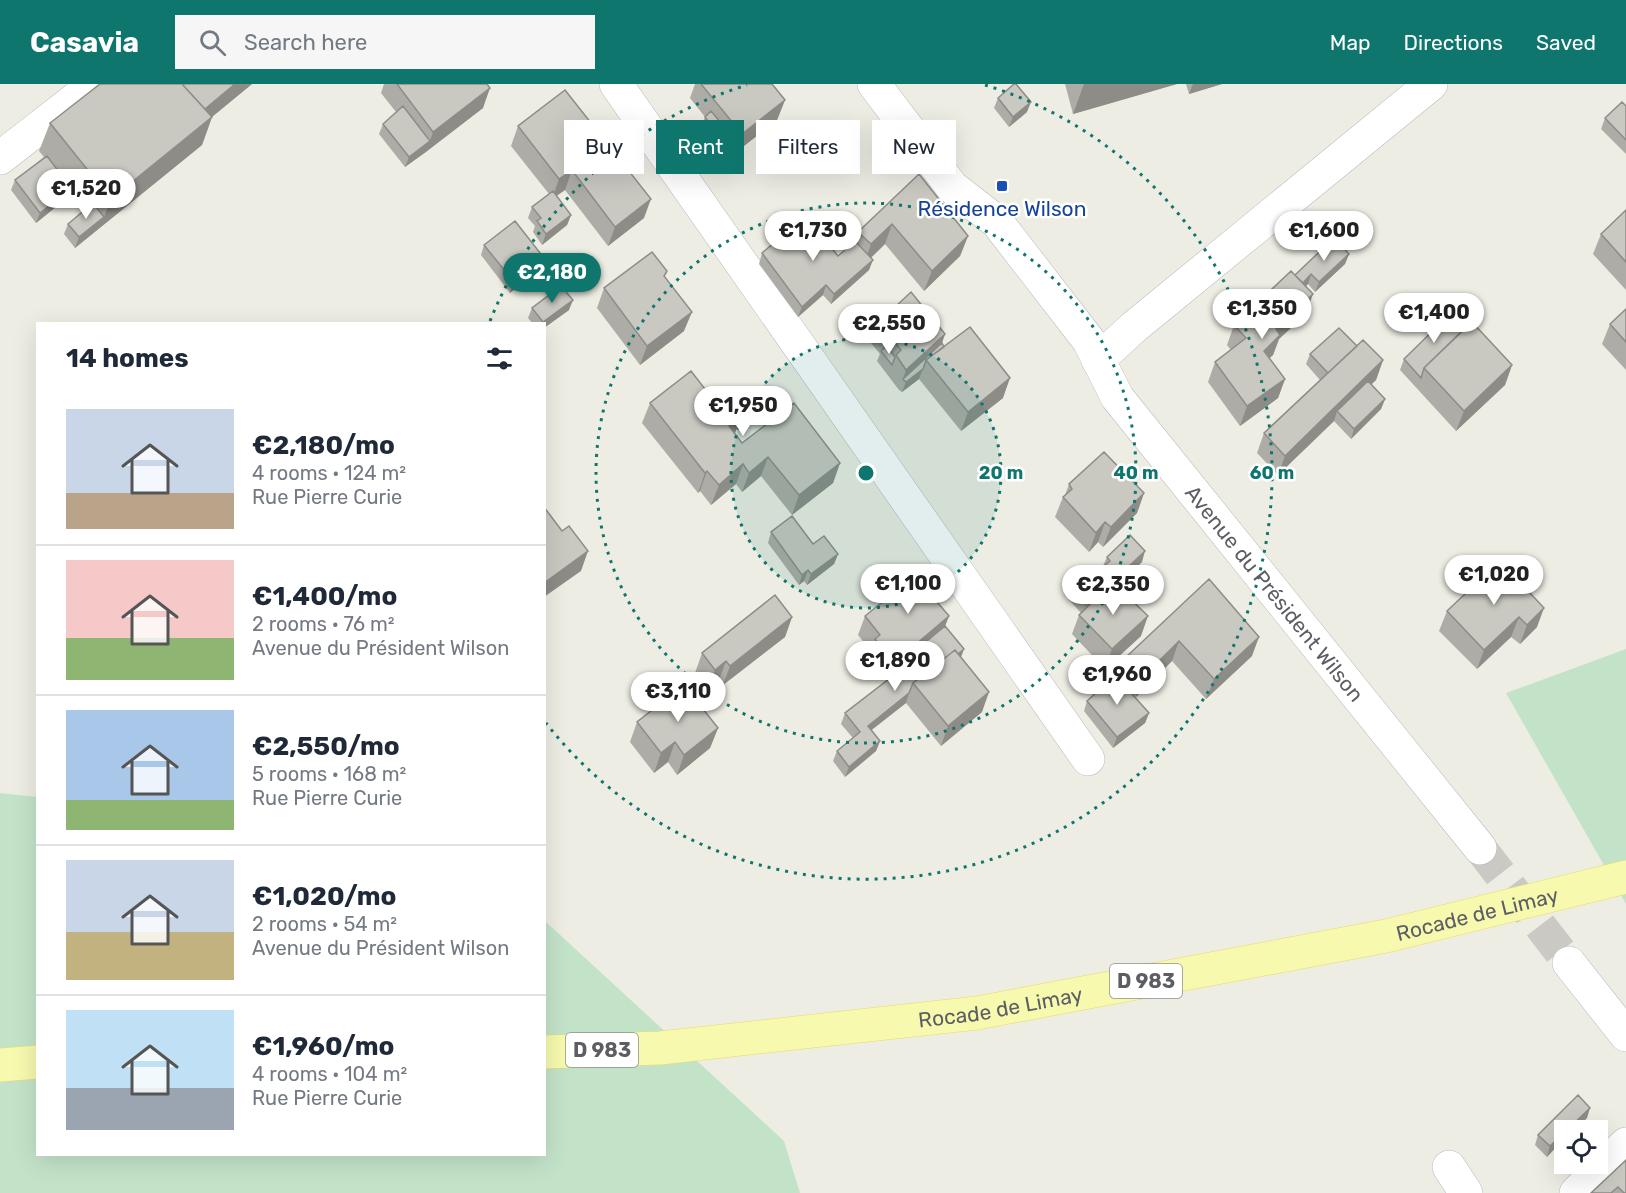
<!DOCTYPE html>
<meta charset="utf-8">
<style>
:root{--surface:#fff;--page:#f6f6f7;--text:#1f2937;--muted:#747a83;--line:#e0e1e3;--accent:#0f766e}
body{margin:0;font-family:Rubik,sans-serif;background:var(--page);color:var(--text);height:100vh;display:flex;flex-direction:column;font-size:22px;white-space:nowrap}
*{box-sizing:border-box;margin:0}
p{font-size:20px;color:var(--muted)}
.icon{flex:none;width:33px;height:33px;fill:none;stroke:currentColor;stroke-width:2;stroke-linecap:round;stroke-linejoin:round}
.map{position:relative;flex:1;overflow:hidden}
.details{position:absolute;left:36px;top:238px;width:510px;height:834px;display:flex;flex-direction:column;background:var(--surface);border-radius:0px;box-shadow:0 6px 24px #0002}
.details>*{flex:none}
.top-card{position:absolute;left:564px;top:36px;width:570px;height:54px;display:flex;gap:12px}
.tools{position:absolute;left:1554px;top:1036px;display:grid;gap:12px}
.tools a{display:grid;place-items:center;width:54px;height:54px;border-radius:0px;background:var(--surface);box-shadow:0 6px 24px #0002;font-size:30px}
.price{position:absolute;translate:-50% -51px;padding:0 14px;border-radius:21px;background:#fff;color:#222;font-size:20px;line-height:39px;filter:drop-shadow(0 2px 3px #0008)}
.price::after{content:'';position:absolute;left:50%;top:36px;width:18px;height:14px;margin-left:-9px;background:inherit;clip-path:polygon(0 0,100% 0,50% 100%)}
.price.selected{background:var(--accent);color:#fff}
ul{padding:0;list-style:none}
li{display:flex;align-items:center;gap:18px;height:150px;padding:0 30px}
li+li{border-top:2px solid var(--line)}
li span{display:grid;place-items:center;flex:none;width:168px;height:120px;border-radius:0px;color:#555}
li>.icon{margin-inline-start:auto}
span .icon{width:72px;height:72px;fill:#fffc;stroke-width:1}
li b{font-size:26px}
h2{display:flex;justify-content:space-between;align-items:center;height:72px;padding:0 30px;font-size:26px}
.chip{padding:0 21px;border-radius:0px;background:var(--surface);box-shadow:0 6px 24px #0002;font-size:21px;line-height:54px}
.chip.selected{background:var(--accent);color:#fff}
header{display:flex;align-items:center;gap:36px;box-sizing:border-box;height:84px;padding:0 30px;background:var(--accent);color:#fff}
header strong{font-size:28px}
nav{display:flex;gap:33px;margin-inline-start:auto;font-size:21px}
.search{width:420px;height:54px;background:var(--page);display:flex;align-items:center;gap:15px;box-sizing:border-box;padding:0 21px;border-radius:0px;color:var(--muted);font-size:22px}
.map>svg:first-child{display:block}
.green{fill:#c3e3c9}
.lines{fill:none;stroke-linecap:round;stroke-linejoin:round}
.minor-tunnel{stroke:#cac9c4;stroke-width:33;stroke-dasharray:33 16;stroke-linecap:butt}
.minor-casing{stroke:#b9babf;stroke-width:34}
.major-casing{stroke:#e7dc64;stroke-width:34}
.minor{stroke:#fff;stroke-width:33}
.major{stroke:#f6f9ae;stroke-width:33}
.wall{fill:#adaca6}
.shaded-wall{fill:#8d8c87}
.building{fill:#c9c8c1;stroke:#8d8c87;stroke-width:1.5}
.ring{fill:none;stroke:#0f766e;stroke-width:3;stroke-dasharray:3 6}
.transit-dot{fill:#1a4fb4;stroke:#fff;stroke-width:2}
.labels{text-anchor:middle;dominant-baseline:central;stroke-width:5;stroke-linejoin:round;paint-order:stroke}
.shield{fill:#fff;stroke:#8d8e92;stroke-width:1.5}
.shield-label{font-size:20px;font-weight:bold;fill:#5c5e64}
.transit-label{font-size:21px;fill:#164399;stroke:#fff}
.street-label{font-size:21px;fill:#5c5e64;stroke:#fff}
.centre{fill:#0f766e;stroke:#fff;stroke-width:3}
.ring-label{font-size:18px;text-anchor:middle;font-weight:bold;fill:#0f766e;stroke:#fff;stroke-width:5;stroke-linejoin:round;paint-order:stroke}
</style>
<header>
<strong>Casavia</strong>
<div class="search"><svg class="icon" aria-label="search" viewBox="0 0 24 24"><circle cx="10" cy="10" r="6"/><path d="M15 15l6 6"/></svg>Search here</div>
<nav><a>Map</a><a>Directions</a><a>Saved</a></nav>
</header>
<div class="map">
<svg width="1626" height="1109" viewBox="0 0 1626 1109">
<rect width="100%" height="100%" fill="#eeede4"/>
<path class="green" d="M 1626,565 L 1626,820 L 1506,609 Z
M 0,709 L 37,713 L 38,1071 L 544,1071 L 545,837 L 784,1057 L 800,1109 L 0,1109 Z"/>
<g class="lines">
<path class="minor-tunnel" d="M 1480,764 L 1569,879"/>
<g class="minor-casing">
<g id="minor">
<path d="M 616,0 L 1088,675"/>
<path id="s1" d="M 874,0 L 952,103 L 997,138 L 1089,257 L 1117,313 L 1480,764"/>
<path d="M 0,74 L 95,0"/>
<path d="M 1098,276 L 1134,243 L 1431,0"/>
<path d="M 1569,879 L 1626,951"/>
<path d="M 1449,1083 L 1466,1109"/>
<path d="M 1576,1109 L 1626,1060"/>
</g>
</g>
<g class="major-casing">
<g id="major">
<path id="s2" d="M 544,968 L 660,964 L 977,929 L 1386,852 L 1626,793"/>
<path d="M 0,981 L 38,978"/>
</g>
</g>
<use href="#minor" class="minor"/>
<use href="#major" class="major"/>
</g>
<path class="wall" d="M 252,0 L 212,33 L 202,61 L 75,164 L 64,150 L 68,140 L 86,125 L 70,105 L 67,114 L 36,139 L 11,106 L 15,96 L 44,73 L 39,67 L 50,39 Z
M 384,0 L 487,0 L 483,24 L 405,83 L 379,50 L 383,40 L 396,28 L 381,9 Z
M 695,0 L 772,0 L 785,16 L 777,36 L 726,76 L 701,43 L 705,33 L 690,14 Z
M 1065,0 L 1177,0 L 1073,30 Z
M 1186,0 L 1222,0 L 1189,10 Z
M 998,14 L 1027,28 L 1009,43 L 994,24 Z
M 1626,22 L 1626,70 L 1601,45 L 1605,34 Z
M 518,42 L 644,134 L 608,162 L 565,106 L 556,112 L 571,131 L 567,141 L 542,161 L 533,148 L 535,142 L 528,134 L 532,123 L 549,110 L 511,62 Z
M 919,90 L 968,152 L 960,172 L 924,207 L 885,160 L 871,174 L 869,186 L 831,220 L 823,211 L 798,233 L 759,180 L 762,169 L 838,172 L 855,157 L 858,148 Z
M 1626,126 L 1626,206 L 1593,170 L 1601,150 Z
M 484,161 L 540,184 L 510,209 L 481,171 Z
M 1349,170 L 1345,180 L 1315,208 L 1308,200 L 1306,202 L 1306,230 L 1279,255 L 1273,271 L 1269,274 L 1285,295 L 1278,314 L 1240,342 L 1208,298 L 1215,278 L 1231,266 L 1227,261 L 1234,241 L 1295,191 Z
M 664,193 L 684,247 L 640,281 L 597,224 L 604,204 Z
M 532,224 L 569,226 L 544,244 L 544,240 L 533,240 L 528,234 Z
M 1626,225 L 1626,286 L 1602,260 L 1610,240 Z
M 878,239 L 945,250 L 942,259 L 944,263 L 1003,314 L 961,347 L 919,295 L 902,308 L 899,306 L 877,277 L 880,270 L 871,259 Z
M 1465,244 L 1512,281 L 1505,301 L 1456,347 L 1400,286 L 1404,275 Z
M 1357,262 L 1383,276 L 1376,296 L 1371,300 L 1385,315 L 1381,325 L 1351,355 L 1334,337 L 1278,391 L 1257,369 L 1264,349 L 1320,296 L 1306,280 L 1310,270 Z
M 715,318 L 741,332 L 735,349 L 742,359 L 840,379 L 833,399 L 792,431 L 761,392 L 742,408 L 736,400 L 711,421 L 700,407 L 698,409 L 642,339 L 650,319 Z
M 1069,400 L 1144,409 L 1137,429 L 1103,463 L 1098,458 L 1089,468 L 1055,433 L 1063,413 L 1065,411 Z
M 771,448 L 813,460 L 838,470 L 834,480 L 807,501 L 804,497 L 799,501 L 768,459 Z
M 1107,473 L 1142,478 L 1116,501 L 1141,552 L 1105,585 L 1072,550 L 1079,531 L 1081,529 L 1064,510 L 1067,500 L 1090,493 L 1103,482 Z
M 1500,477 L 1537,543 L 1520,560 L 1511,553 L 1477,585 L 1439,547 L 1447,527 Z
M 1209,495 L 1252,572 L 1206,615 L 1172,577 L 1136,613 L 1128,606 L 1149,629 L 1145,639 L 1113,664 L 1084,627 L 1087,617 L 1117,594 L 1124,575 Z
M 944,503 L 938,519 L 949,532 L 945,542 L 961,573 L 982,628 L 941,662 L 906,619 L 871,646 L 880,657 L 876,667 L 845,693 L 833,677 L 837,667 L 853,654 L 841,640 L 845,629 L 887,597 L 868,574 L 871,567 L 858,551 L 865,532 Z
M 792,533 L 785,553 L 723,601 L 719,596 L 707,606 L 695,589 L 702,569 Z
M 637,638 L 718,644 L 710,664 L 677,691 L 668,678 L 654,689 L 630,658 Z
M 1587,1034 L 1573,1047 L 1564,1047 L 1547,1073 L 1535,1061 L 1538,1051 Z
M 1626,1076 L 1626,1109 L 1591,1109 Z"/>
<path class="shaded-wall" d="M 235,0 L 252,0 L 191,50 L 199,30 Z
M 1084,0 L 1177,0 L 1073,30 Z
M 1193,0 L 1222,0 L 1189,10 Z
M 490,4 L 483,24 L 426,68 L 433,48 Z
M 785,16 L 777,36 L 726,76 L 730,66 L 738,60 L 742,50 Z
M 1031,18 L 1027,28 L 1009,43 L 1013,33 Z
M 212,33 L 202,61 L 75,164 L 79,153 L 104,133 L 111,115 Z
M 430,57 L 426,68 L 405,83 L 409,73 Z
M 572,86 L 565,106 L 552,115 L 559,95 Z
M 71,104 L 67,114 L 36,139 L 40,129 Z
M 651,115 L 644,134 L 608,162 L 615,143 Z
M 571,131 L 567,141 L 542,161 L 546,150 Z
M 892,140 L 885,160 L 864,180 L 871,160 Z
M 968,152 L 960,172 L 924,207 L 932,187 Z
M 1349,170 L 1345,180 L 1315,208 L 1319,198 Z
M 544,174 L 540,184 L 510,209 L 514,198 Z
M 873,176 L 869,186 L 831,220 L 834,210 Z
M 1311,190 L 1308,200 L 1296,213 L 1300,202 Z
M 826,201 L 823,211 L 798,233 L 802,223 Z
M 1313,210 L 1306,230 L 1279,255 L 1273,271 L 1256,286 L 1264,267 L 1276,245 Z
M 573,216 L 569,226 L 544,244 L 544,240 L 543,240 L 543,238 Z
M 692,228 L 684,247 L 640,281 L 647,262 Z
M 945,250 L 938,270 L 926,276 L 919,295 L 902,308 L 906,298 L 903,295 L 906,286 Z
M 1383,276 L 1376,296 L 1341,330 L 1337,327 L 1334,337 L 1278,391 L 1285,372 Z
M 1512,281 L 1505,301 L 1456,347 L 1464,327 Z
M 1010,294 L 1003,314 L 961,347 L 968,328 Z
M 1285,295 L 1278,314 L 1240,342 L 1247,322 Z
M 1385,315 L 1381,325 L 1351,355 L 1354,345 Z
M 741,332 L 734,352 L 729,342 Z
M 768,373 L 761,392 L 742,408 L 749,389 Z
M 840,379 L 833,399 L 792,431 L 799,411 Z
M 743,380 L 736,400 L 711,421 L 719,401 Z
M 707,387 L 700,407 L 698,409 L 705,389 Z
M 1144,409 L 1137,429 L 1103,463 L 1111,443 Z
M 1105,438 L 1098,458 L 1089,468 L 1096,449 Z
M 588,467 L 581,487 L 544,513 L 544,499 Z
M 1145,467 L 1142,478 L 1083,532 L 1087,522 Z
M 838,470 L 834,480 L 807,501 L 811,490 Z
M 808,486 L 804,497 L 799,501 L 802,491 Z
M 944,503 L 937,523 L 932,512 Z
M 1544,524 L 1537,543 L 1520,560 L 1527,541 Z
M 949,532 L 941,552 L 894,591 L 891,587 L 887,598 L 895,578 Z
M 1148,532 L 1141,552 L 1105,585 L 1112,565 Z
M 792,533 L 785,553 L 723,601 L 730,582 Z
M 1519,533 L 1511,553 L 1477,585 L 1484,566 Z
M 1259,553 L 1252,572 L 1206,615 L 1214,595 Z
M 1179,557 L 1172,577 L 1136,613 L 1143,593 Z
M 964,565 L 960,576 L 916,603 Z
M 726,577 L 719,596 L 707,606 L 715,586 Z
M 989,608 L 982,628 L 941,662 L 948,642 Z
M 909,609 L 906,619 L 864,652 L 868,642 Z
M 1149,629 L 1145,639 L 1113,664 L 1117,653 Z
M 718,644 L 710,664 L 677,691 L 684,671 Z
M 880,657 L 876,667 L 845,693 L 849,683 Z
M 675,658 L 668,678 L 654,689 L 661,669 Z
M 1590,1024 L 1587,1034 L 1573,1047 L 1566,1047 Z
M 1564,1049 L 1564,1055 L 1547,1073 L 1550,1062 Z"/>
<path class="building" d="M 100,0 L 182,0 L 212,33 L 111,115 L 50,39 Z
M 182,0 L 235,0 L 205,25 Z
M 397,0 L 487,0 L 490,4 L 433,48 Z
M 701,0 L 772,0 L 785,16 L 742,50 Z
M 1014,0 L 1016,0 L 1031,18 L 1013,33 L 998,14 Z
M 565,6 L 651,115 L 615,143 L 572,86 L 559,95 L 518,42 Z
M 1622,18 L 1626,22 L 1626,56 L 1605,34 Z
M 403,22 L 430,57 L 409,73 L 383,40 Z
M 711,27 L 738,60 L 730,66 L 705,33 Z
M 47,72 L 71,104 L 40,129 L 15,96 Z
M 919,90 L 968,152 L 932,187 L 892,140 L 871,160 L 858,148 Z
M 553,107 L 571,131 L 546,150 L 537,137 L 541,134 L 532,123 Z
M 93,119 L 104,133 L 79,153 L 68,140 Z
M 1626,126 L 1626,178 L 1601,150 Z
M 806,132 L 838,172 L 855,157 L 873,176 L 834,210 L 826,201 L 802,223 L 762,169 Z
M 515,137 L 544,174 L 514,198 L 484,161 Z
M 1334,154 L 1349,170 L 1319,198 L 1311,190 L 1303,199 L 1295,191 Z
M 652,168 L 667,187 L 664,192 L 692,228 L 647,262 L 604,204 Z
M 1291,187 L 1313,210 L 1276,245 L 1280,251 L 1264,267 L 1285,295 L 1247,322 L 1215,278 L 1246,254 L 1234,241 Z
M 561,202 L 573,216 L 543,238 L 532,224 Z
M 911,208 L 945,250 L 906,286 L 896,271 L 901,266 L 878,239 Z
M 1626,225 L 1626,258 L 1610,240 Z
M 1451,229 L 1465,244 L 1424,284 L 1421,294 L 1404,275 Z
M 1472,238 L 1512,281 L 1464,327 L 1424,284 Z
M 970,243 L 1010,294 L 968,328 L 926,276 Z
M 1339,244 L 1357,262 L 1328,289 L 1310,270 Z
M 1363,256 L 1383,276 L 1285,372 L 1264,349 Z
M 942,259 L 944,263 L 926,276 L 923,285 L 906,298 L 903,295 Z
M 887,262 L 895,273 L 892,281 L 881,267 Z
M 691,287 L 715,318 L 724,311 L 741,332 L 729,342 L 742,359 L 794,319 L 840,379 L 799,411 L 768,373 L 749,389 L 743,380 L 719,401 L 707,387 L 705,389 L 650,319 Z
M 1368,297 L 1385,315 L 1354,345 L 1337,327 Z
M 1104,368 L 1144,409 L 1111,443 L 1105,438 L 1096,449 L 1063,413 L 1072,405 L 1069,400 Z
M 544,423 L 562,447 L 569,442 L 588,467 L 544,499 Z
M 792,432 L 813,460 L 824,452 L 838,470 L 811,490 L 808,486 L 802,491 L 771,448 Z
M 1130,451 L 1145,467 L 1087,522 L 1067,500 L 1083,486 L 1090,493 L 1110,477 L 1107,473 Z
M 1500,477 L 1544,524 L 1527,541 L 1519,533 L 1484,566 L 1447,527 Z
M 927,482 L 944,503 L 932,512 L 949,532 L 895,578 L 875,555 L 880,551 L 865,532 Z
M 1209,495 L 1259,553 L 1214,595 L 1179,557 L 1143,593 L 1124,575 Z
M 1113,498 L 1148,532 L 1112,565 L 1079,531 Z
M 775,511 L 792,533 L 730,582 L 726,577 L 715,586 L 702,569 Z
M 945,542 L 964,565 L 958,570 L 955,566 L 913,599 L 909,609 L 868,642 L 880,657 L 849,683 L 837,667 L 860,648 L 845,629 L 894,591 L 891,587 Z
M 955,566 L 989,608 L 948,642 L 913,599 Z
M 1115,591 L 1149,629 L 1117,653 L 1087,617 Z
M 684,601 L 718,644 L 684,671 L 675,658 L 661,669 L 637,638 Z
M 1578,1011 L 1590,1024 L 1566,1047 L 1564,1047 L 1564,1049 L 1550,1062 L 1538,1051 Z
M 1626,1076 L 1626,1109 L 1624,1109 L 1618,1103 L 1611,1109 L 1591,1109 Z"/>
<circle cx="866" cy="389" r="135" fill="#0f766e" fill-opacity=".12"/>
<g class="ring">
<circle cx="866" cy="389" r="135"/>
<circle cx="866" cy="389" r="270"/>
<path d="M490 237A406 406 0 0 1 747 1M985 1A406 406 0 1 1 546 639"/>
</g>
<rect class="transit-dot" x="996" y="96" width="12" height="12" rx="3"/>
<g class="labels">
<g class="shield">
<rect x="1110" y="880" width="72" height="34" rx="4.5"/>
<rect x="566" y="949" width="72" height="34" rx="4.5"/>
</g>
<g class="shield-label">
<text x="1146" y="897">D 983</text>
<text x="602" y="966">D 983</text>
</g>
<g class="transit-label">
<text x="1002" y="124">Résidence Wilson</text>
</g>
<g class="street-label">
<text stroke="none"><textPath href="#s1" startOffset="651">Avenue du Président Wilson</textPath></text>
<text stroke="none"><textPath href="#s2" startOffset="945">Rocade de Limay</textPath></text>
<text stroke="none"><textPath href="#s2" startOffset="459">Rocade de Limay</textPath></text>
</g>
</g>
<circle cx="866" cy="389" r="9" class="centre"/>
<g class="ring-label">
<text x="1001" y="395">20 m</text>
<text x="1136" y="395">40 m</text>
<text x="1272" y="395">60 m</text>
</g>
</svg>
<div class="tools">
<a><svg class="icon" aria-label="locate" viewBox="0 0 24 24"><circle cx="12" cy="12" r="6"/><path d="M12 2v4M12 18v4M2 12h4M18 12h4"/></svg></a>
</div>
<b class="price" style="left:86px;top:136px">€1,520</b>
<b class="price" style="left:813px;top:178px">€1,730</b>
<b class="price" style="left:1324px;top:178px">€1,600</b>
<b class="price selected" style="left:552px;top:220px">€2,180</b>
<b class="price" style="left:1262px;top:256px">€1,350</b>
<b class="price" style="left:1434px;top:260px">€1,400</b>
<b class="price" style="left:889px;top:271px">€2,550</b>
<b class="price" style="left:743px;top:353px">€1,950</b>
<b class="price" style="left:1494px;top:522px">€1,020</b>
<b class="price" style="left:908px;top:531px">€1,100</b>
<b class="price" style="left:1113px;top:532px">€2,350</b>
<b class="price" style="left:895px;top:608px">€1,890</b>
<b class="price" style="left:1117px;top:622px">€1,960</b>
<b class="price" style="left:678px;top:639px">€3,110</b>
<div class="top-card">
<a class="chip">Buy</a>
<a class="chip selected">Rent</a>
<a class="chip">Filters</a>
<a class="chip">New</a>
</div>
<section class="details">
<h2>14 homes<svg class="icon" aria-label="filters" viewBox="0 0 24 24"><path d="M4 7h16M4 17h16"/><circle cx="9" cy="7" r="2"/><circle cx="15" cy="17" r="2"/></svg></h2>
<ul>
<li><span style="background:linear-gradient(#c9d6e8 70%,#b9a48a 0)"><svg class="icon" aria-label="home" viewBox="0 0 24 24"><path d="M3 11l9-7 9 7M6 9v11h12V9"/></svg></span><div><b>€2,180/mo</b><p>4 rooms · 124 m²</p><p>Rue Pierre Curie</p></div></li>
<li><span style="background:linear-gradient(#f6c9c9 65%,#8fb573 0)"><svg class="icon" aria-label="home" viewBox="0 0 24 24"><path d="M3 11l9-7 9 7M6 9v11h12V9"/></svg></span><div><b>€1,400/mo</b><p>2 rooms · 76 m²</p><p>Avenue du Président Wilson</p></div></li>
<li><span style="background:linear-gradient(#a9c7e8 75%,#8fb573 0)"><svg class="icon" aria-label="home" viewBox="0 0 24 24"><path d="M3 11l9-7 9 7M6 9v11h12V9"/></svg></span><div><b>€2,550/mo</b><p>5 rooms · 168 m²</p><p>Rue Pierre Curie</p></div></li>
<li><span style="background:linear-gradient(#c9d6e8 60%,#c2b280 0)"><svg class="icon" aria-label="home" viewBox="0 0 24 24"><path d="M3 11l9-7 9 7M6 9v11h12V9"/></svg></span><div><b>€1,020/mo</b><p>2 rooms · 54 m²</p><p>Avenue du Président Wilson</p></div></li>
<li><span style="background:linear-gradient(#bfe0f5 65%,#9aa5b1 0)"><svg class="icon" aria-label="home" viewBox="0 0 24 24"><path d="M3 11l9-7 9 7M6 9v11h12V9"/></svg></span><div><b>€1,960/mo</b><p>4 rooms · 104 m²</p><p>Rue Pierre Curie</p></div></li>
</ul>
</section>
</div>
